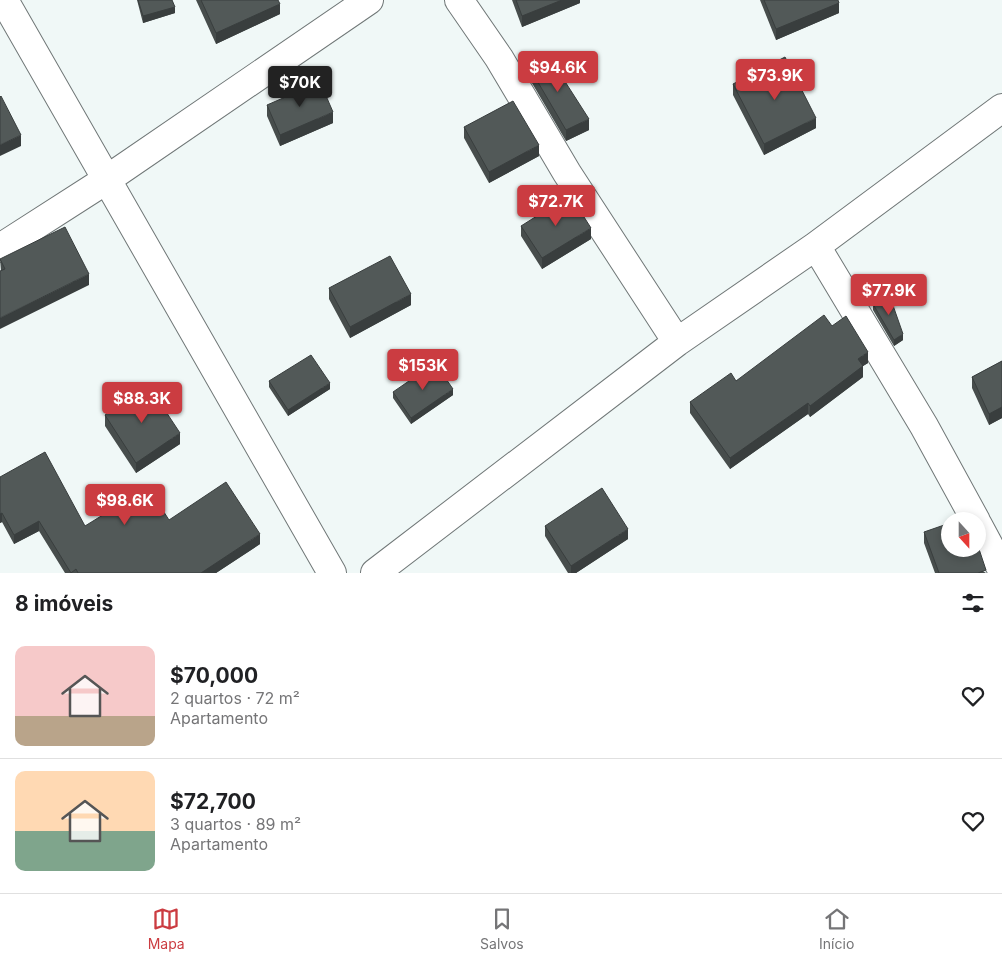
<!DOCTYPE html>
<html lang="pt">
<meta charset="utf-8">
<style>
:root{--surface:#fff;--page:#f6f6f6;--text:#202124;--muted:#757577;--line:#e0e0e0;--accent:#cb3c41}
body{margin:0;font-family:Inter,sans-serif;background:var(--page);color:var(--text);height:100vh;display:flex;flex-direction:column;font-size:19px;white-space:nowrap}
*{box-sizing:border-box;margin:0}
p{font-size:16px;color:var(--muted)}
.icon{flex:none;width:28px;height:28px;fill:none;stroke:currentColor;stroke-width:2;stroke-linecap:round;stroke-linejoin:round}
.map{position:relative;height:573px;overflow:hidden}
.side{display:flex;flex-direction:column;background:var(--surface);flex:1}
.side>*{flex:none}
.needle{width:32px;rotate:159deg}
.fabs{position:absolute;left:941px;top:512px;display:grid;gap:10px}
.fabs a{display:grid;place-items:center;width:45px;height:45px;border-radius:50%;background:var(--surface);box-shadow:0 2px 8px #0003;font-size:25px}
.price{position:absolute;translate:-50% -42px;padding:0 11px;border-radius:5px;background:var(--accent);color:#fff;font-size:16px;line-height:32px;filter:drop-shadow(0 1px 2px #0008)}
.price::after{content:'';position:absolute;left:50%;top:30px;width:15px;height:11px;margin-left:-8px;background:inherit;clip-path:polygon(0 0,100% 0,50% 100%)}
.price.current{background:#222;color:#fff}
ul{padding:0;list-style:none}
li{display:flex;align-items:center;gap:15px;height:125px;padding:0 15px}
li+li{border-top:1px solid var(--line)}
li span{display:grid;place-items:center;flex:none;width:140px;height:100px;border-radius:10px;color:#555}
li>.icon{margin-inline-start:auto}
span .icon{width:60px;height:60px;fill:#fffc;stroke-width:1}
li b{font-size:21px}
h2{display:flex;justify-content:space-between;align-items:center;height:60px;padding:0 15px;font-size:21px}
.tab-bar{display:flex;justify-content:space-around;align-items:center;height:70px;border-top:1px solid var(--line);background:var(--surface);font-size:14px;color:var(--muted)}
.tab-bar a{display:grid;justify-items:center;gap:2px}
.tab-bar .current{color:var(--accent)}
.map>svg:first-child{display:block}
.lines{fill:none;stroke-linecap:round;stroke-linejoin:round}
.minor-casing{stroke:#707777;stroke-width:30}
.minor{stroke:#fff;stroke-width:28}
.wall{fill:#474d4c}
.shaded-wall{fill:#393e3e}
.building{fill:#525958;stroke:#393e3e}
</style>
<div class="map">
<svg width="1002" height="573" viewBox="0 0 1002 573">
<rect width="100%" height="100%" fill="#f0f8f7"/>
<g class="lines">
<g class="minor-casing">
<path id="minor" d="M 4,0 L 332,573
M 459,0 L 499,58 L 567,173 L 677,342
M 816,246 L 924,426 L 976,521
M 0,248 L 106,180 L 369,0
M 978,525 L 1002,570
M 375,573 L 677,342 L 816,246 L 1002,108"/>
</g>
<use href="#minor" class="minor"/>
</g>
<path class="wall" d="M 137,0 L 172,0 L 175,13 L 143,23 Z
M 196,0 L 278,0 L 280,14 L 216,44 Z
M 512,0 L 580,0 L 580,3 L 522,27 Z
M 760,0 L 838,0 L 839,13 L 776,40 Z
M 529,67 L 589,130 L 566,141 L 529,78 Z
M 733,84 L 816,128 L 764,155 L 733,95 Z
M 267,105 L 333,123 L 280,146 L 267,116 Z
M 464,127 L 539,156 L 489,183 L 464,138 Z
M 521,226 L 591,239 L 542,269 L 521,236 Z
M 0,259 L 89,285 L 1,271 Z
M 329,288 L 411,305 L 350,338 L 329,299 Z
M 873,304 L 903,340 L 894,346 L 873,310 Z
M 832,326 L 868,363 L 863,366 L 863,377 L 810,417 L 808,414 L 730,469 L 690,413 L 690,402 L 736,381 Z
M 1002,361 L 1002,418 L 989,425 L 972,388 L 972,377 Z
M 269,381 L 330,389 L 288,416 L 269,387 Z
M 393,392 L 453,395 L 411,424 L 393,398 Z
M 105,415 L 180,444 L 136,473 L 105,426 Z
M 0,477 L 85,526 L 169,520 L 260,544 L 216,573 L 65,573 L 39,531 L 14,544 L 2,522 L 0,523 Z
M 545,526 L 628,539 L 576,573 L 568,573 L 545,536 Z
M 924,532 L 986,573 L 935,573 L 924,543 Z"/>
<path class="shaded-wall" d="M 562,0 L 580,0 L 580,3 L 522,27 L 522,16 Z
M 839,3 L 839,13 L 776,40 L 776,29 Z
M 280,4 L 280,14 L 216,44 L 216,33 Z
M 175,7 L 175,13 L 143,23 L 143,16 Z
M 333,112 L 333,123 L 280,146 L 280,135 Z
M 816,118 L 816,128 L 764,155 L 764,144 Z
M 589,119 L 589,130 L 566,141 L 566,130 Z
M 21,135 L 21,146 L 0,156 L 0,145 Z
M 539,145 L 539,156 L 489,183 L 489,172 Z
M 591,228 L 591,239 L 542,269 L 542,258 Z
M 89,274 L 89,285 L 0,329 L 0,318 Z
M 411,294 L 411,305 L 350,338 L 350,327 Z
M 903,334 L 903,340 L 894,346 L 894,340 Z
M 868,352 L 868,363 L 863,366 L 863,377 L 810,417 L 810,406 L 858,359 Z
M 330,383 L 330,389 L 288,416 L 288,410 Z
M 453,389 L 453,395 L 411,424 L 411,418 Z
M 808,403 L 808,414 L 730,469 L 730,458 Z
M 1002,407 L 1002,418 L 989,425 L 989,414 Z
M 180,433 L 180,444 L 136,473 L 136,463 Z
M 2,513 L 2,522 L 0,523 L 0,514 Z
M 39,521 L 39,531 L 14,544 L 14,535 Z
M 628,529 L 628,539 L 576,573 L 571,573 L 571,566 Z
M 260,534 L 260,544 L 216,573 L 201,573 Z"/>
<path class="building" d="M 138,0 L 172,0 L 175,7 L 143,16 Z
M 201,0 L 278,0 L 280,4 L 216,33 Z
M 516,0 L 562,0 L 522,16 Z
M 764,0 L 838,0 L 839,3 L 776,29 Z
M 548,55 L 589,119 L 566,130 L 529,67 Z
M 785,57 L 816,118 L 764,144 L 733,84 Z
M 320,82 L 333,112 L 280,135 L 267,105 Z
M 1,96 L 21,135 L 0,145 L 0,97 Z
M 513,101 L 539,145 L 489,172 L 464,127 Z
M 570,195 L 591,228 L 542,258 L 521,226 Z
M 65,227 L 89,274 L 0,318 L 0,271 L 5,269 L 0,259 Z
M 390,256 L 411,294 L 350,327 L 329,288 Z
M 889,294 L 903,334 L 894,340 L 873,304 Z
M 824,315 L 832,326 L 846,316 L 868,352 L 858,359 L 863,366 L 810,406 L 808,403 L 730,458 L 690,402 L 731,373 L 736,381 Z
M 311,355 L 330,383 L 288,410 L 269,381 Z
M 1002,361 L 1002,407 L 989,414 L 972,377 Z
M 435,363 L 453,389 L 411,418 L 393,392 Z
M 149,386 L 180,433 L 136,463 L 105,415 Z
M 45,452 L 85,526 L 148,487 L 169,520 L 226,482 L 260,534 L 201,573 L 78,573 L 76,569 L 71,573 L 39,521 L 14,535 L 2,513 L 0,514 L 0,477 Z
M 602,488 L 628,529 L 571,566 L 545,526 Z
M 963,518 L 964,521 L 955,521 Z
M 950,523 L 950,549 L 978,549 L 978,546 L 986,570 L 978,573 L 939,573 L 924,532 Z"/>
</svg>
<div class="fabs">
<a><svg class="needle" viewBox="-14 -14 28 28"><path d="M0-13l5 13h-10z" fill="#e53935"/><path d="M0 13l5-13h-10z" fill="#757577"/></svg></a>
</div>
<b class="price" style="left:558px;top:93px">$94.6K</b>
<b class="price" style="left:775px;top:101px">$73.9K</b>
<b class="price current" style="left:300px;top:108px">$70K</b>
<b class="price" style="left:556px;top:227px">$72.7K</b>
<b class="price" style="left:889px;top:316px">$77.9K</b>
<b class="price" style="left:423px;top:391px">$153K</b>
<b class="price" style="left:142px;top:424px">$88.3K</b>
<b class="price" style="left:125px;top:526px">$98.6K</b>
</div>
<section class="side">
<h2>8 imóveis<svg class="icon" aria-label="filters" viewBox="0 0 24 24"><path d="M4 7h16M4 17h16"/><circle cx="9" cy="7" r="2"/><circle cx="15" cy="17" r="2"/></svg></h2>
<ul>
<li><span style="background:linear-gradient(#f6c9c9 70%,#b9a48a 0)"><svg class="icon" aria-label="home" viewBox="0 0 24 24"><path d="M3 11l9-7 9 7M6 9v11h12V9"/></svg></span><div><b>$70,000</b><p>2 quartos · 72 m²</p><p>Apartamento</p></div><svg class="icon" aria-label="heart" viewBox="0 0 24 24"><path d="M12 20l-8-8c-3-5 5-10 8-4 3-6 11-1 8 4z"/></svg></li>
<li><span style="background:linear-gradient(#ffd9b3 60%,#7fa58c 0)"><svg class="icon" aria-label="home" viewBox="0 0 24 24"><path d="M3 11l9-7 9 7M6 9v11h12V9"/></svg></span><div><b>$72,700</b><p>3 quartos · 89 m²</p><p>Apartamento</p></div><svg class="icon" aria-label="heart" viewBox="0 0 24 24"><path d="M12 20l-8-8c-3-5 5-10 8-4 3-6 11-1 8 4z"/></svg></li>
</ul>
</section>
<nav class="tab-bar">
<a class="current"><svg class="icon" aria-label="map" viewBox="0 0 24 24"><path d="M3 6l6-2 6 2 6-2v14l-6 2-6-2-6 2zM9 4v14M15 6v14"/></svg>Mapa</a>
<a><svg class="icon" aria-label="saved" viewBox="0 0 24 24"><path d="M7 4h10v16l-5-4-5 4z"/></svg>Salvos</a>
<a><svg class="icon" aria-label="home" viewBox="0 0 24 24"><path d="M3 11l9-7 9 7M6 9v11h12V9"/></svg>Início</a>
</nav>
